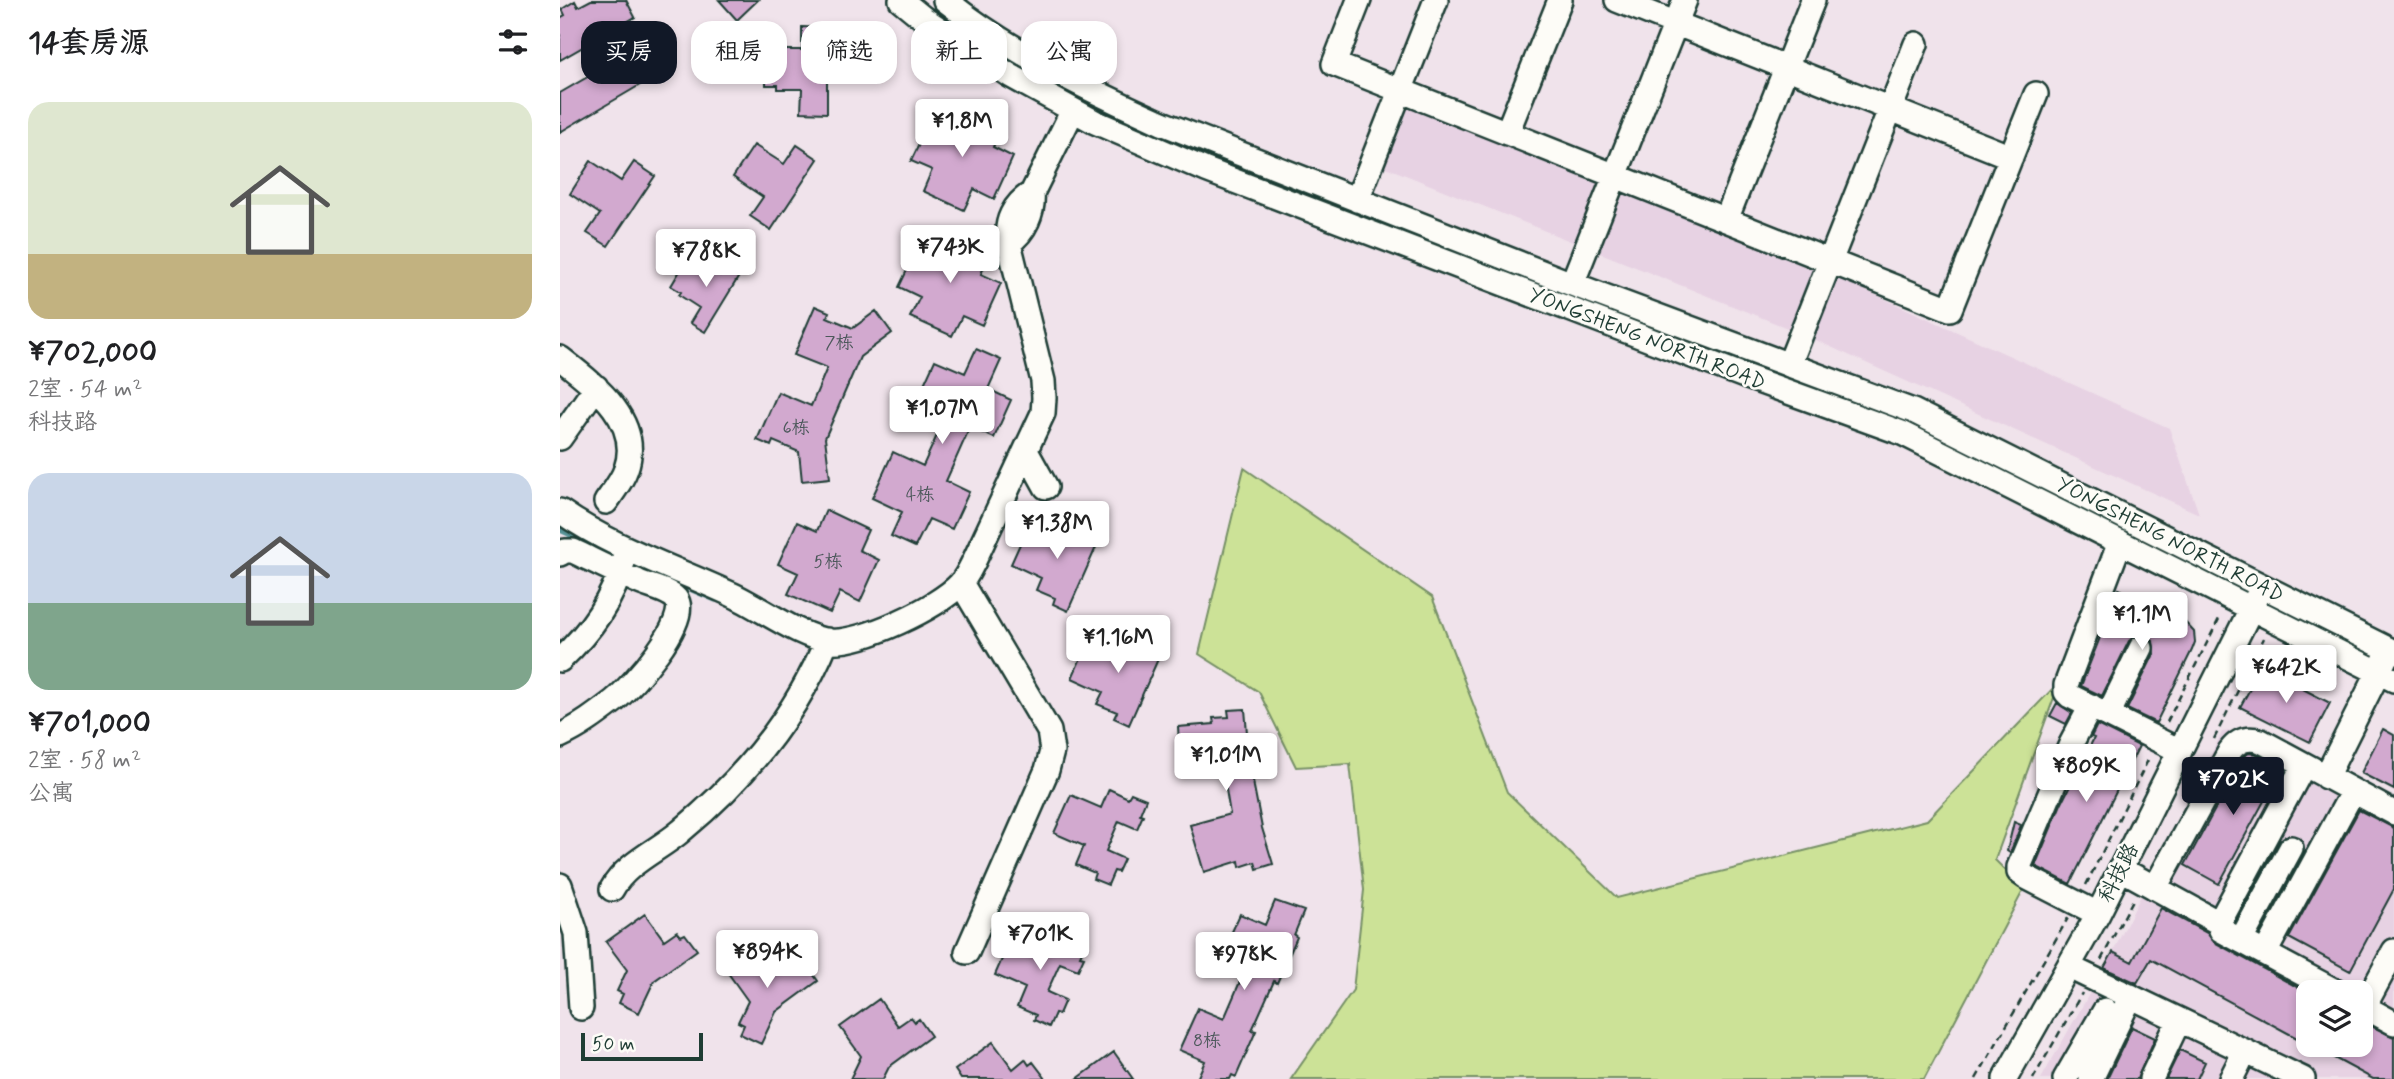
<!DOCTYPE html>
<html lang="zh">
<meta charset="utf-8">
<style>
:root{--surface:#fff;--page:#f6f6f6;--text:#202124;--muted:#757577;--accent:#111827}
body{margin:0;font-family:Mynerve,"LXGW WenKai TC",sans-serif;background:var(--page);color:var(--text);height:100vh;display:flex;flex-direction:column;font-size:26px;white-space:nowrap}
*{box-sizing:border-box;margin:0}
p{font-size:23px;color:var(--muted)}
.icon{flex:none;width:38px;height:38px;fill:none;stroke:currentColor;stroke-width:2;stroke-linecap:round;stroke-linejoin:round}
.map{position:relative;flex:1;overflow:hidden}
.drawer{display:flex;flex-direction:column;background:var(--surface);width:560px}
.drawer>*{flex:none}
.top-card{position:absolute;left:21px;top:21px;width:665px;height:63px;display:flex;gap:14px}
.controls{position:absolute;left:1736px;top:980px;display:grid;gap:14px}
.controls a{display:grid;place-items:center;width:77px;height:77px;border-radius:14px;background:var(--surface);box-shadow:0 4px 10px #0003;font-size:35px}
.scale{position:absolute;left:21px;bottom:18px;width:122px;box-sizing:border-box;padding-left:7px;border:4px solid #1f3d34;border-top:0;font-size:19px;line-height:24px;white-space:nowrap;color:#1f3d34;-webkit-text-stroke:5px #fdfcf7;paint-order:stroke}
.price{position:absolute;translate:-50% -60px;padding:0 16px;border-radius:7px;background:#fff;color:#222;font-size:23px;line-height:46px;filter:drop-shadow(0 2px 4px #0008)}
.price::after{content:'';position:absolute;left:50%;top:42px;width:21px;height:16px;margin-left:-10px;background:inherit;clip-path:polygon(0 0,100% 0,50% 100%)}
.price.selected{background:var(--accent);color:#fff}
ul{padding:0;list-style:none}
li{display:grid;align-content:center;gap:14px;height:371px;padding:0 28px}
li span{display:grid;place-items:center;height:217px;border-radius:21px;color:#555}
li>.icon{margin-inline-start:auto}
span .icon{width:126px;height:126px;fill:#fffc;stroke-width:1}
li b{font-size:30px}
h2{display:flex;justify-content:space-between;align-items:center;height:84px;padding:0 28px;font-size:30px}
.tag{padding:0 24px;border-radius:21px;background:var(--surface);box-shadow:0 4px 10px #0003;font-size:24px;line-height:63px}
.tag.selected{background:var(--accent);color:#fff}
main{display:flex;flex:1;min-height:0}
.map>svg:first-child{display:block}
.built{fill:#e7d2e3;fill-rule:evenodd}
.green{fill:#cce297;stroke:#769066;stroke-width:2}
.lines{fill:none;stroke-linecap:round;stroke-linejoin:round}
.stream{stroke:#569296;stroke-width:5}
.building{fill:#d2a9cf;stroke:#1f3d34;stroke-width:2}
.minor-casing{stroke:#1f3d34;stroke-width:28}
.path{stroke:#1f3d34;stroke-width:2.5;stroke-dasharray:7 5;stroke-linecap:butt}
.minor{stroke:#fdfcf7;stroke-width:23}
.labels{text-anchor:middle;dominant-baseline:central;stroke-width:5;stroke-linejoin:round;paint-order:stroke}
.number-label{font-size:18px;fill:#4c585b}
.street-label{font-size:21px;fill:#1f3d34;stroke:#fdfcf7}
</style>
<main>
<section class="drawer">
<h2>14套房源<svg class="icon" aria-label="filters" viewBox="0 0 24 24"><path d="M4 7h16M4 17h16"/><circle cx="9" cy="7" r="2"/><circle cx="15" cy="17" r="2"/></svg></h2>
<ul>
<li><span style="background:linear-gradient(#dfe7d0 70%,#c2b280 0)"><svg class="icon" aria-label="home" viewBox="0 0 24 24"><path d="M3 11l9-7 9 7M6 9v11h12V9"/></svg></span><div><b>¥702,000</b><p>2室 · 54 m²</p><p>科技路</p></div></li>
<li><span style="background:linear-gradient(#c9d6e8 60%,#7fa58c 0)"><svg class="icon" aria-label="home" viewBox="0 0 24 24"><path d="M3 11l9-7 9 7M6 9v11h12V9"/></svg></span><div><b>¥701,000</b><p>2室 · 58 m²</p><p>公寓</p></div></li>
</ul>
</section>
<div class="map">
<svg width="1834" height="1079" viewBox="0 0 1834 1079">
<rect width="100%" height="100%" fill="#f0e3eb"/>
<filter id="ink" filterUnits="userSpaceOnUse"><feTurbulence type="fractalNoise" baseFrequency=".0143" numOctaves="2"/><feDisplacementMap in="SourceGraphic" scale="14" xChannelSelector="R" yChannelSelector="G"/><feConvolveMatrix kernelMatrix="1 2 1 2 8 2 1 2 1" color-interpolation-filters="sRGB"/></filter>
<g filter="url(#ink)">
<path class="built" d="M 828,97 L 1265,272 L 1609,428 L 1639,514 L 1240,333 L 803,158 Z
M 1699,727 L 1834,800 L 1834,1079 L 1481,1079 L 1553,952 L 1662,732 ZM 1748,992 L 1801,992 L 1801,1045 L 1748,1045 Z"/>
<path class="green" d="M 684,468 L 872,597 L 947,792 L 1057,898 L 1367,820 L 1500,681 L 1435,860 L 1464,889 L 1364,1079 L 731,1079 L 793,990 L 804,890 L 790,764 L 736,767 L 699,692 L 639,654 Z"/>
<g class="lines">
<path class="stream" d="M 0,530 L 53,555
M 78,567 L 155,600"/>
</g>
<path class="building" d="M 31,0 L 66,0 L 75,17 L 0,60 L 0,18 L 5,15 L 2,9 L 15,1 L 18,7 Z
M 159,0 L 198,0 L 177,20 Z
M 242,27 L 267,28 L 267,113 L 241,112 L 242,89 L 218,89 L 218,85 L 206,85 L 206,54 L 218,54 L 218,50 L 242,50 Z
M 81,46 L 97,75 L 0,132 L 0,93 Z
M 400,108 L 442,127 L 433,147 L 453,157 L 434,199 L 414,189 L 404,210 L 363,191 L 372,170 L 351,161 L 371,119 L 391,129 Z
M 194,145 L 224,164 L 237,145 L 258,159 L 211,230 L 190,216 L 203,197 L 173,177 Z
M 31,161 L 61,181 L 74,162 L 95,176 L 48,246 L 27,233 L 40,214 L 10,194 Z
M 388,234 L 430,253 L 421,274 L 441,283 L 422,325 L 402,316 L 392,336 L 350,317 L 360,297 L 339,287 L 359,245 L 379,255 Z
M 127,259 L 137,266 L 139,262 L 160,275 L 169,259 L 184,268 L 145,332 L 130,323 L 139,308 L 119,295 L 121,292 L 111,286 Z
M 255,306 L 269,312 L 267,317 L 293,328 L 316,311 L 332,333 L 300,357 L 265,438 L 270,478 L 242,481 L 239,452 L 213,441 L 211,446 L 197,440 L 218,392 L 251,406 L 267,368 L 234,355 Z
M 416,349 L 441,360 L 428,389 L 451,400 L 434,438 L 410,427 L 386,481 L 409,492 L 392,529 L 369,519 L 355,547 L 331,536 L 342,512 L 312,498 L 333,452 L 363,466 L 384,420 L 354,406 L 375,360 L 405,373 Z
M 266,510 L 308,530 L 299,550 L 319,560 L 300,602 L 280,592 L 270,613 L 228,594 L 238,573 L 218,564 L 237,522 L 257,531 Z
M 468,526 L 499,539 L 504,527 L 523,535 L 526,529 L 541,536 L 508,611 L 493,604 L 495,598 L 476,590 L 481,578 L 451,564 Z
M 1559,589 L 1623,620 L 1634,632 L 1635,642 L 1632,650 L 1596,723 L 1567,709 L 1594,654 L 1593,641 L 1588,636 L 1579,634 L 1569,641 L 1542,696 L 1521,686 Z
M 529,640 L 560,653 L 565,641 L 584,650 L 587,643 L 602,650 L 569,725 L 554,718 L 557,712 L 537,704 L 543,692 L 512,678 Z
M 1702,673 L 1718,676 L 1770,703 L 1750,742 L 1680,707 L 1696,678 Z
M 1497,703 L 1512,713 L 1506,724 L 1490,716 Z
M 685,709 L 688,745 L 694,787 L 702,828 L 713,864 L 697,869 L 695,862 L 680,867 L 679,861 L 644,872 L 630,825 L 670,814 L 663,771 L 621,774 L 618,727 L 654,724 L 653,718 L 669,717 L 668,710 Z
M 1537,725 L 1579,746 L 1510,884 L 1475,866 L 1501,804 L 1534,738 L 1531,737 Z
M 1823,729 L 1834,735 L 1834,790 L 1801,773 Z
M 1689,753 L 1696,754 L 1722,768 L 1659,884 L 1625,865 L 1683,757 Z
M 549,789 L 568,798 L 571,793 L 586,799 L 580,814 L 583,815 L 577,829 L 559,821 L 546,851 L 564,859 L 558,872 L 554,871 L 548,885 L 533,879 L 535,873 L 516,865 L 524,846 L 494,833 L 511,795 L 541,808 Z
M 1799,810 L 1834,828 L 1834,889 L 1790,971 L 1729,938 Z
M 1454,822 L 1461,825 L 1450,853 L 1447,851 Z
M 715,901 L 744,911 L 734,935 L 737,937 L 717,983 L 714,981 L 698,1017 L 692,1030 L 696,1031 L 676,1077 L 672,1075 L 670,1079 L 637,1079 L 645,1061 L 619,1050 L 638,1008 L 664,1019 L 679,984 L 687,967 L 661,956 L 680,914 L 705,925 Z
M 1601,908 L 1647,933 L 1654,942 L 1748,993 L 1748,1044 L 1591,959 L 1577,983 L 1544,968 L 1553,952 L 1572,962 Z
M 85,914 L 104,940 L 117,931 L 121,936 L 125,934 L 137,950 L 94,981 L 79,1013 L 59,1003 L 63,994 L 57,991 L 67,970 L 46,942 Z
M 490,931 L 509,939 L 512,934 L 527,941 L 520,956 L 524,957 L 518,970 L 500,963 L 487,992 L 505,1000 L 499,1014 L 495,1013 L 489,1027 L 474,1020 L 476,1015 L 457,1007 L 465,988 L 435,975 L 452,936 L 482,950 Z
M 206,944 L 226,971 L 239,962 L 243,967 L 246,964 L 258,981 L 216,1012 L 201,1044 L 180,1034 L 184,1025 L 178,1022 L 188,1001 L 168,973 Z
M 319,999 L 338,1026 L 351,1017 L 355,1022 L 359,1019 L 371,1036 L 329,1067 L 323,1079 L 290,1079 L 301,1056 L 280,1027 Z
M 1801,1021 L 1834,1037 L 1834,1079 L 1813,1079 L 1750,1045 L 1801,1045 Z
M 1572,1027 L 1595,1038 L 1577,1079 L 1547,1079 Z
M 433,1042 L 453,1069 L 465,1059 L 469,1065 L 473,1062 L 486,1079 L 401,1079 L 395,1070 Z
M 1620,1050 L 1645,1062 L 1637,1079 L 1606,1079 Z
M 554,1052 L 573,1079 L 517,1079 Z"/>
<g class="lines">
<g class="minor-casing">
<path id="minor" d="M 341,0 L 363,18 L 451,76 L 535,122 L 646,170 L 1187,377 L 1342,433 L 1834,680
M 385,0 C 450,52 527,89 602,123 L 1012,284 L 1353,411 L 1834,652
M 799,0 L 774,64 L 1390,309 L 1476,94
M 1057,0 L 1451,157
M 947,133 L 1000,0
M 472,193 L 513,110
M 797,200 L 876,0
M 1166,220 L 1253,0
M 1012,284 L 1125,0
M 0,358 C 33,384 83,420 66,469 C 62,481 53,492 46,502
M 1229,365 L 1356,44
M 0,438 L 36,387
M 466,451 L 486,487
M 0,511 C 53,548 115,568 173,595 C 201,608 241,638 270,641 C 301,644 379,607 400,584 C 406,578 410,569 414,561 L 483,413 L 484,398 L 483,381 L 449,243 C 444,222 454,204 472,193 C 474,212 465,232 449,243
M 1560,542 L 1506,685 L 1506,692 L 1510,696 L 1620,751
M 0,554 L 5,551 L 13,551 C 34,561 55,572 77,581 C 88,587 107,589 116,599 C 132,620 71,687 54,701 C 37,714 20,727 0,736
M 401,583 L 489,731 L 492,751 L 487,770 L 407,952
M 0,660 C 31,631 53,600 64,559
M 1531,706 L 1511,744 L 1459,867 L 1459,872 L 1466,877 L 1538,914
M 1548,715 L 1581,648
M 1744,765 L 1659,923 L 1661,930 L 1777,992
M 1766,777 L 1824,661
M 1561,869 L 1659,923
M 0,885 L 16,933 L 21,1008
M 1595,888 L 1670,751 C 1678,740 1688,737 1701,741 L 1834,813
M 52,889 C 66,863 99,850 121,831 C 184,779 236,716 267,640
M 1681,940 L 1731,848
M 1705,953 L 1793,791
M 1509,967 L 1743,1079
M 1801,1005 L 1834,1023
M 1804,1007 L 1834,951
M 1445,1079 L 1538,914 L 1698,595
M 1505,1079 L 1545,1010
M 1531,1079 L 1571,996
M 1591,1079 L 1619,1020
M 1671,1079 L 1685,1051"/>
</g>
<path class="path" d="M 1607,722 L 1661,615
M 1654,739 L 1704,638
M 1526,885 L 1590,756
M 1541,960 L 1574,898
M 1416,1079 L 1508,918
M 1473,1079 L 1522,993"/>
<use href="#minor" class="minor"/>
</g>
</g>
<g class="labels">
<g class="number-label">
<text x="279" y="343">7栋</text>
<text x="236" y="428">6栋</text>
<text x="360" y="495">4栋</text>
<text x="268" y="562">5栋</text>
<text x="647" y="1041">8栋</text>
</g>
<g class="street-label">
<text transform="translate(1087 339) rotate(21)">YONGSHENG NORTH ROAD</text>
<text transform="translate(1610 540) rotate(27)">YONGSHENG NORTH ROAD</text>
<text transform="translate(1559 873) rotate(-63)">科技路</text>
</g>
</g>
</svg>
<div class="controls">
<a><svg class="icon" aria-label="layers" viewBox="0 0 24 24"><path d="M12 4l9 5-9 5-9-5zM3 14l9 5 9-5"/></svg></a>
</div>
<div class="scale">50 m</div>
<b class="price" style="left:402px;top:159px">¥1.8M</b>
<b class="price" style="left:390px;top:285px">¥743K</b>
<b class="price" style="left:146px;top:289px">¥788K</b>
<b class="price" style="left:382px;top:446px">¥1.07M</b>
<b class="price" style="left:497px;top:561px">¥1.38M</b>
<b class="price" style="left:1582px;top:652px">¥1.1M</b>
<b class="price" style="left:558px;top:675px">¥1.16M</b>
<b class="price" style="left:1726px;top:705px">¥642K</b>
<b class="price" style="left:666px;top:793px">¥1.01M</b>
<b class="price" style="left:1526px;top:804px">¥809K</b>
<b class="price selected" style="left:1673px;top:817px">¥702K</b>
<b class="price" style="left:480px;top:972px">¥701K</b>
<b class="price" style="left:207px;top:990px">¥894K</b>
<b class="price" style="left:684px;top:992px">¥978K</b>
<div class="top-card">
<a class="tag selected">买房</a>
<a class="tag">租房</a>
<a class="tag">筛选</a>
<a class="tag">新上</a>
<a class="tag">公寓</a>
</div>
</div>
</main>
